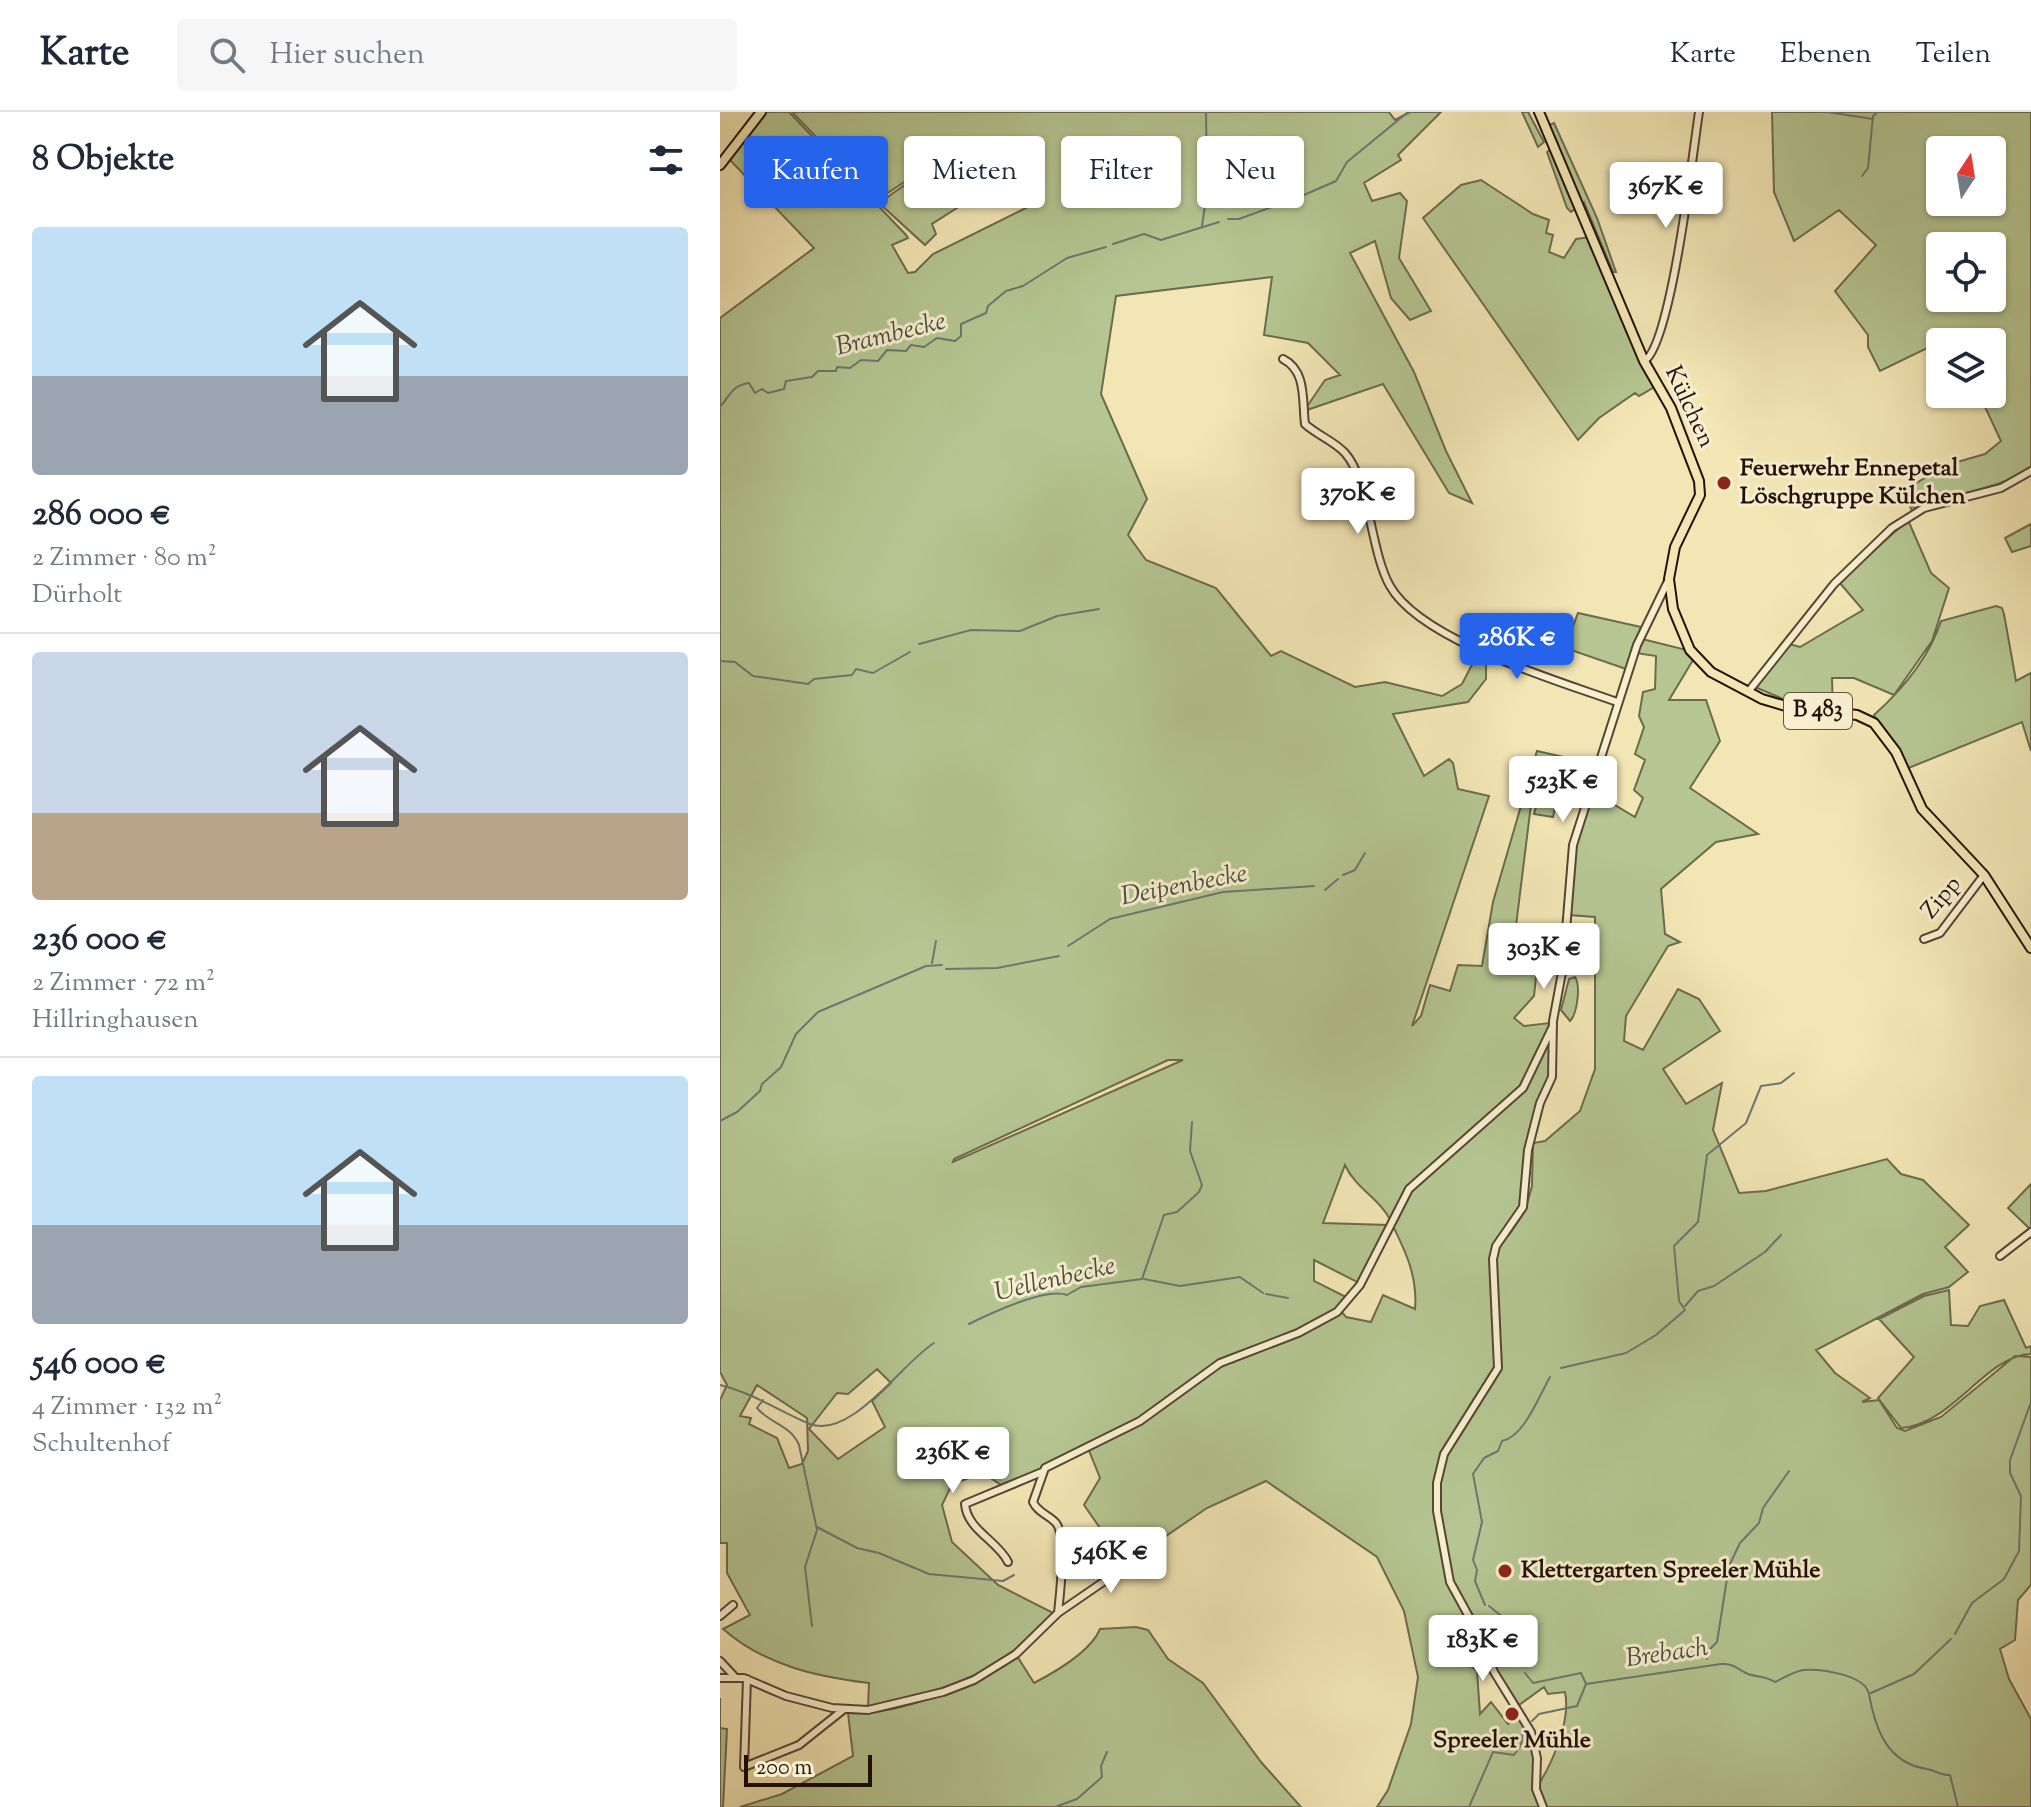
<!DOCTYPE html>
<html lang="de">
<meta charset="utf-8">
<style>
:root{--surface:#fff;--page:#f6f6f7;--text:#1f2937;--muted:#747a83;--line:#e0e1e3;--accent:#2563eb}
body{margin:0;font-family:"Sorts Mill Goudy",serif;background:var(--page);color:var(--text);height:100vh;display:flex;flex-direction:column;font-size:30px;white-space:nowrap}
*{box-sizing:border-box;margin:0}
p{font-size:26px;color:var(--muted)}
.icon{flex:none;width:44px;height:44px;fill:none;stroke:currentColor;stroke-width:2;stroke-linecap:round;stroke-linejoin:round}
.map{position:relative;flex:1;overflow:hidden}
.panel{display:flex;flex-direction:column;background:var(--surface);width:720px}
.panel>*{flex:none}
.guide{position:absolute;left:24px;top:24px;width:760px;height:72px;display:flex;gap:16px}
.needle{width:52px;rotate:12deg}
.tools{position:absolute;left:1206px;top:24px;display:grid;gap:16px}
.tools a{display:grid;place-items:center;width:80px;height:80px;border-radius:8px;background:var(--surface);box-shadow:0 2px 6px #0004;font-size:40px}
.scale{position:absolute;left:24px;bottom:20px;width:128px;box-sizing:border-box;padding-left:8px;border:4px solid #231008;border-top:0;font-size:22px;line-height:28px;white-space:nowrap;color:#231008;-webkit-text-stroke:6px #f7efcf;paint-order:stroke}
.price{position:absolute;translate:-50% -68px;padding:0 18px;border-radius:8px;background:#fff;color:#222;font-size:26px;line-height:52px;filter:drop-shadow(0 2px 4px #0008)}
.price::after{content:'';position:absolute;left:50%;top:48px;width:24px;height:18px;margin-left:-12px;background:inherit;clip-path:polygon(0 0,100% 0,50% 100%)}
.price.selected{background:var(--accent);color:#fff}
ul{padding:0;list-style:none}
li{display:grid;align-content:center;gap:16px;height:424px;padding:0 32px}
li+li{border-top:2px solid var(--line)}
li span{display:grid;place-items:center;height:248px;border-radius:8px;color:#555}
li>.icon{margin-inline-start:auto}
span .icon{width:144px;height:144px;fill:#fffc;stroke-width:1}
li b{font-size:34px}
h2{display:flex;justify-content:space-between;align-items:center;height:96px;padding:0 32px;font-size:34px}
.pill{padding:0 28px;border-radius:8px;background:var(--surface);box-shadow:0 2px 6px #0004;font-size:28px;line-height:72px}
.pill.selected{background:var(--accent);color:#fff}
header{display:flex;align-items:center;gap:48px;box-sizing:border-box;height:112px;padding:0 40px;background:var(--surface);border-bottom:2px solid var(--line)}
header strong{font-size:38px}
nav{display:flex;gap:44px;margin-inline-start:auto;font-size:28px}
.search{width:560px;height:72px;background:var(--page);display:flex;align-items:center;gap:20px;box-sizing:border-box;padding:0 28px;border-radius:8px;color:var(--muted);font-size:30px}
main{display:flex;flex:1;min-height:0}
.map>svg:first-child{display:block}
.green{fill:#b5c692;stroke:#6c6b4d;stroke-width:2;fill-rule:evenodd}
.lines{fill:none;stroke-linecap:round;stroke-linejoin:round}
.stream{stroke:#6c786e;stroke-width:2}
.minor-casing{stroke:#574633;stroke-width:10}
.major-casing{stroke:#231008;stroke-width:12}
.minor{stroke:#f7efcf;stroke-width:6}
.major{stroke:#f3e6b5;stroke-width:8}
.poi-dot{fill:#8f2418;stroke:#f7efcf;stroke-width:3}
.labels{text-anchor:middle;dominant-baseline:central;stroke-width:6;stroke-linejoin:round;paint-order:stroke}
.shield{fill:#f7efcf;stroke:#635344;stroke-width:2}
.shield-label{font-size:22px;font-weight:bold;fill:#231008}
.street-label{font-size:24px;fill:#231008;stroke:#f7efcf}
.poi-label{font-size:24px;font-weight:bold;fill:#231008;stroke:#f7efcf;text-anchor:start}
.water-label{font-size:26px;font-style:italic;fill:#4d4d44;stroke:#f7efcf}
</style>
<header>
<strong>Karte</strong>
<div class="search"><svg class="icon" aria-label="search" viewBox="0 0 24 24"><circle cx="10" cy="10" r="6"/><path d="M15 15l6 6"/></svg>Hier suchen</div>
<nav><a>Karte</a><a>Ebenen</a><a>Teilen</a></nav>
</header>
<main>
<section class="panel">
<h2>8 Objekte<svg class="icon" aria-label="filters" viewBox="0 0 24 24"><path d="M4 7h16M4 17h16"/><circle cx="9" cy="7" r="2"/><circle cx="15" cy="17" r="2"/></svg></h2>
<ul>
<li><span style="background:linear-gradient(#bfe0f5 60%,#9aa5b1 0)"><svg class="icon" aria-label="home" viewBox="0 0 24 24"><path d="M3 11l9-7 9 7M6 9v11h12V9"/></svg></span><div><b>286 000 €</b><p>2 Zimmer · 80 m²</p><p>Dürholt</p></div></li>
<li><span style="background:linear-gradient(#c9d6e8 65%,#b9a48a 0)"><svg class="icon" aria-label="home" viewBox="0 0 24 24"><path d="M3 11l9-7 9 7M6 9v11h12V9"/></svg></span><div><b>236 000 €</b><p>2 Zimmer · 72 m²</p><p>Hillringhausen</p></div></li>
<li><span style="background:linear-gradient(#bfe0f5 60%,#9aa5b1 0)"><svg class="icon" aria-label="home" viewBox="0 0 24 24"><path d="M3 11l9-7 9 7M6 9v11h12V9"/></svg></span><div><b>546 000 €</b><p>4 Zimmer · 132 m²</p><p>Schultenhof</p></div></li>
</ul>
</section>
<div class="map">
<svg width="1311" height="1695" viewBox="0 0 1311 1695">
<rect width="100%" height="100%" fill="#f3e6b5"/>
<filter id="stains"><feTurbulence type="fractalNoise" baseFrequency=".0025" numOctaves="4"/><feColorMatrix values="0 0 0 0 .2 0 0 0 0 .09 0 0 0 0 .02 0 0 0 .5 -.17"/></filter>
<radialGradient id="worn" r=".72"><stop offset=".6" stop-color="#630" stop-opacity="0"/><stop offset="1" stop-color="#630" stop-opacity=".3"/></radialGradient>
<path class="green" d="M 43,0 L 69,0 L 186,123 L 188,126 L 172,133 L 188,161 L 195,160 L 213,142 L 322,88 L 301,57 L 262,80 L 252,67 L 234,78 L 220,60 L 207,55 L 157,88 L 72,0 L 669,0 L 675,8 L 690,0 L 721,0 L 678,43 L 681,48 L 644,71 L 652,89 L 680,81 L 687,89 L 679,146 L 711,199 L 690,208 L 671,186 L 655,129 L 630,141 L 694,260 L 726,339 L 752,391 L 729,381 L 663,272 L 584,299 L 605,268 L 620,263 L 588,231 L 544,223 L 552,165 L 396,184 L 381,282 L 427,387 L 408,423 L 426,448 L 496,476 L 551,544 L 561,539 L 635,575 L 665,570 L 722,584 L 742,572 L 758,541 L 766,544 L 766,567 L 748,590 L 673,602 L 704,664 L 729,647 L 733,651 L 738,677 L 769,684 L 692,914 L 701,904 L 710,873 L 730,879 L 738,853 L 762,854 L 773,790 L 817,639 L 874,652 L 871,668 L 815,660 L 796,814 L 821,817 L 814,884 L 794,906 L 804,914 L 830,911 L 830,965 L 817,994 L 806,1037 L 802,1091 L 784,1121 L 789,1123 L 805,1099 L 812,1074 L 813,1031 L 825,1029 L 860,999 L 875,957 L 875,805 L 849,803 L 856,730 L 873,680 L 915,705 L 923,686 L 914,678 L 925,648 L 915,642 L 924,615 L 919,604 L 923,580 L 935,577 L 936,544 L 916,541 L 917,530 L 906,557 L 845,536 L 858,501 L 921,515 L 918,526 L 967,538 L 973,548 L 949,588 L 986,588 L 1000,629 L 970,676 L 1038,722 L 996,730 L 941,777 L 945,822 L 960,830 L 948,834 L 906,904 L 904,929 L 923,938 L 958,877 L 979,887 L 1000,919 L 943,957 L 966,992 L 1002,971 L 993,1018 L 1019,1081 L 1046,1079 L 1167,1047 L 1181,1062 L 1203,1068 L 1249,1113 L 1225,1135 L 1248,1160 L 1229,1175 L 1203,1182 L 1096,1238 L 1115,1261 L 1150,1286 L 1142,1290 L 1159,1288 L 1177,1316 L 1185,1319 L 1221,1305 L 1295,1244 L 1311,1245 L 1311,1473 L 1298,1488 L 1295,1528 L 1280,1537 L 1289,1567 L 1311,1607 L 1311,1695 L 657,1695 L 668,1678 L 691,1612 L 698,1565 L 684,1499 L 657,1445 L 546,1369 L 487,1396 L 405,1452 L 364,1393 L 380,1366 L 368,1336 L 421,1310 L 506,1249 L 560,1230 L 621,1199 L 626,1205 L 651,1210 L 663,1183 L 695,1197 C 698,1163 684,1136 669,1106 C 660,1087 635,1076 625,1053 L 603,1111 L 667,1113 L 639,1171 L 594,1148 L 594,1169 L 628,1186 L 614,1200 L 578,1219 L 499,1249 L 419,1308 L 330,1350 L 309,1366 L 281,1373 L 263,1361 L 232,1372 L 222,1393 L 232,1430 L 278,1473 L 333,1501 L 336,1498 C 333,1511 321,1516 312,1524 C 256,1573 218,1578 148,1595 L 149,1571 C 97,1565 44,1553 3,1517 L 30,1503 L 7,1461 L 7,1431 L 0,1431 L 0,1288 L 7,1273 L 0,1260 L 0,206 L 94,136 L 8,46 ZM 448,948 L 463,948 L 233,1050 L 234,1047 ZM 157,1257 L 171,1271 L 152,1289 L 165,1315 L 118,1347 L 89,1317 L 117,1281 L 128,1282 ZM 37,1273 L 87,1306 L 88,1339 L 82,1352 L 69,1356 L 57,1326 L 29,1312 L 31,1306 L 20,1304 ZM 721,1353 L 718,1399 L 728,1459 L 776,1559 L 799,1593 L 824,1575 L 828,1582 L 845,1580 C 851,1609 833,1650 816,1677 L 814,1633 L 800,1601 L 788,1612 L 771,1590 L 760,1602 L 757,1559 L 750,1553 L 730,1553 L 724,1534 L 730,1507 L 743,1514 L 750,1508 L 759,1523 C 730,1473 703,1412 721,1353 Z
M 802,0 L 808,0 L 824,30 L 818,35 Z
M 1052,0 L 1311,0 L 1311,355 C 1275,381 1231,379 1192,399 L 1183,379 L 1227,353 L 1265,342 L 1281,329 L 1259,282 L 1272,282 L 1272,230 L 1235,230 L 1232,224 L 1160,259 L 1148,235 L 1148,223 L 1115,179 L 1156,133 L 1119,98 L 1074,129 L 1054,80 ZM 1220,38 L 1272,38 L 1272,90 L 1220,90 ZM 1220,134 L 1272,134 L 1272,186 L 1220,186 Z
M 834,11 L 877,106 L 896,160 L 893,160 L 864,90 L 851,100 L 847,96 L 827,40 L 838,32 L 829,13 Z
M 212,59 L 222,66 L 240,94 L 212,112 L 216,122 L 205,133 L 159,91 L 199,63 Z
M 761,68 L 813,102 L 829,108 L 826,121 L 833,123 L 829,140 L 844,146 L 856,127 L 871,125 L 936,274 L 919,284 L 915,281 L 879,306 L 858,328 L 703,106 L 741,73 Z
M 1188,408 L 1211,461 L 1229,476 L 1212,529 L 1174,583 L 1134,566 L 1112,566 L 1113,598 L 1075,592 L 1035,575 L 1069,532 L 1080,535 L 1143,498 L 1119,470 Z
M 1311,412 L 1311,434 L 1292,440 L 1285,426 Z
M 1276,494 L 1282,496 L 1284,502 L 1296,569 L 1311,561 L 1311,639 L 1302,610 L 1186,657 L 1154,603 C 1183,577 1209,546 1221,509 Z
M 818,688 L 836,692 L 833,705 L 814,702 Z
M 855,865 C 861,874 857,902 850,909 L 841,898 L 849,867 Z
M 1311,1072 L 1311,1118 L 1288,1096 Z
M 1229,1178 L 1231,1213 L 1248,1214 L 1260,1194 L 1284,1188 L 1306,1236 L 1311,1234 L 1311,1242 C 1266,1243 1232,1313 1181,1316 L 1158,1286 L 1194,1245 L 1159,1207 L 1204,1184 Z
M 416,1515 L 428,1518 L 448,1547 L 483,1571 L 541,1650 L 581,1695 L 20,1695 L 62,1682 L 133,1644 L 128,1601 C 177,1605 258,1571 297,1544 L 314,1571 C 339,1558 371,1539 380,1517 Z
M 0,1586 L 0,1616 L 7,1617 L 3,1695 L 0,1695 Z"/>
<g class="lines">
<path class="stream" d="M 486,0 L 487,67
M 1107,0 L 1153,7
M 1142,64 L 1148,56 L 1153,4 L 1158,0
M 508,107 L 519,107 L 577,86 L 616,69 L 627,50 L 688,0
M 482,114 L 488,72
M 393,132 L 424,122 L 441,128 L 499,110
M 0,295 C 10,284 12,273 29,271 L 35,281 L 42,277 L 48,281 L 64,277 L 66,269 L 92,265 L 98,259 L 116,259 L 117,255 L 130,256 L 141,248 L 158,249 L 167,238 L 186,239 L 191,233 L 204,235 L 217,226 L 235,229 L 241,224 L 241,212 L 266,201 L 268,194 L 286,179 L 303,174 L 347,146 L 386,135
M 1179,375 L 1185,390 L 1194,396 L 1289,369
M 199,532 L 251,518 L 300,519 L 337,504 L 379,497
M 0,549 L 15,550 L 33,564 L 88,572 L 94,567 L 132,563 L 136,557 L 153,561 L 190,540
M 623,763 L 635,758 L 645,741
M 605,778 L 618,767
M 348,834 L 390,807 L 503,780 L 594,774
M 212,851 L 216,829
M 226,857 L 277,856 L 339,844
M 0,1009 L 17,1000 L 40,979 L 42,972 L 61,955 L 76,922 L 98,900 L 206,854 L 222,853
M 424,1167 L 460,1174 L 520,1165 L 543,1181
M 546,1182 L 568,1186
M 965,1194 L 978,1179 L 994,1174 L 1045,1140 L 1061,1123
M 249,1212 C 269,1202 326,1175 347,1183 L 361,1175 L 422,1167 L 444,1103 L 457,1100 L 479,1080 L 482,1073 L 470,1039 L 472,1010
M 841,1256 L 906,1241 L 936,1223 L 965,1198 L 959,1189 L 954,1134 L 978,1110 L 987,1043 L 1026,1011 L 1041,974 L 1061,971 L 1074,961
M 0,1273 C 33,1281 61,1300 90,1312 C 131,1328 184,1249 214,1231
M 43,1288 L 37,1296 C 50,1312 70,1312 79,1333 L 97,1418 L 85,1455 L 92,1514
M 97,1415 L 137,1436 L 159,1441 L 209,1462 L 283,1469 L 294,1463
M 765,1493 L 755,1469 L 757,1458 L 753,1448 L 762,1410 L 753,1362 L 764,1346 L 778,1339 L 782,1329 C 804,1325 819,1284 830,1265
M 769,1494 L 785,1507 L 796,1530 L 792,1538
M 1235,1522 L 1252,1491 L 1284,1467 L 1299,1439 L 1301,1384 L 1290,1361 L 1290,1348 L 1311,1290
M 987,1547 L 988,1539 L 997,1530 L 1009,1454 L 1020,1431 L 1039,1411 L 1043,1396 L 1069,1359
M 805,1561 L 813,1571 L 861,1561 L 866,1572 L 857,1594 L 819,1602 L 812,1609
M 866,1572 L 1001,1552 C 1014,1551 1018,1558 1028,1562 C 1036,1565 1045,1564 1055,1570 C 1064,1566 1074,1559 1084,1558 C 1099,1557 1145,1562 1149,1582 C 1155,1615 1166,1651 1207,1657 C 1216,1658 1220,1664 1230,1663 L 1238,1695
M 1151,1581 L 1194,1562 L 1231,1527
M 335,1695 L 357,1687 L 382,1665 L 381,1654 L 387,1640
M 749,1695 L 773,1640 L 794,1643 L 801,1633 L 804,1614"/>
<g class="minor-casing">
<path id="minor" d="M 563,247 C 587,259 582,289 585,312 C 597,323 614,329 625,341 C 650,369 650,439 670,474 C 701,529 839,569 897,590
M 924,249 C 951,235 973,39 979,0
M 1028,580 L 1114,472 L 1172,416 L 1204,396 L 1281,376 L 1311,359
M 1204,827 L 1220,821 L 1264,763
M 1280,1144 L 1311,1120
M 288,1450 C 278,1429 247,1418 245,1392 L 322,1360
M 338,1501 L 402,1457
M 0,1504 L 13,1493
M 0,1549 L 14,1564
M 0,1566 L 24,1566 L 66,1584 L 112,1596 L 148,1598 L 223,1580 L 254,1568 L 296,1542 L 338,1501 C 340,1482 347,1425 336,1411 C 328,1402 318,1401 313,1390 L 325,1356 L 420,1309 L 500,1251 L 578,1221 L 617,1200 L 640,1173 L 689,1077 L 803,976 L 833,914
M 27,1567 L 24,1655 L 79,1633 L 123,1598
M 823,1695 L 816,1677 L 817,1646 L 811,1620 L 774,1560 L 759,1523 L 730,1470 L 717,1399 L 717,1371 L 724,1342 L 778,1256 L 773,1147 L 776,1134 L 803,1095 L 808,1038 L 820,991 L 832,965 L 833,909 L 843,855 L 853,733 L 917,533 L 949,467"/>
</g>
<g class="major-casing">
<path id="major" d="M 819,0 L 924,249 L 951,296 L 979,369 L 980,383 L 955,435 L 949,467 L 953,497 L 970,538 L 991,560 L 1042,587 L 1069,595 L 1137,603 L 1154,611 L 1176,640 L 1202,697 L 1264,763 L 1311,836
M 0,53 L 41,0"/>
</g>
<use href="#minor" class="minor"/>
<use href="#major" class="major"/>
</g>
<g class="poi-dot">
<circle cx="1004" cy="371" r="8"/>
<circle cx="785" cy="1459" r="8"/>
<circle cx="792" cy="1602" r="8"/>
</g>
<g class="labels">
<rect class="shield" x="1064" y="581" width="68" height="36" rx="6"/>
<g class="shield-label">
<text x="1098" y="599">B 483</text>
</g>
<g class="street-label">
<text transform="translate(969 295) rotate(65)">Külchen</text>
<text transform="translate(1222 786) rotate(-50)">Zipp</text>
</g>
<g class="poi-label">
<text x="1020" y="357">Feuerwehr Ennepetal<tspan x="1020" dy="28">Löschgruppe Külchen</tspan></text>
<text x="801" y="1459">Klettergarten Spreeler Mühle</text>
<text x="792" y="1629" text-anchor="middle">Spreeler Mühle</text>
</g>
<g class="water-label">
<text transform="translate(171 223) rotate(-14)">Brambecke</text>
<text transform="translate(464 774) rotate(-11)">Deipenbecke</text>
<text transform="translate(335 1168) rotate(-13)">Uellenbecke</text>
<text transform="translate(947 1542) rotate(-8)">Brebach</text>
</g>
</g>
<rect width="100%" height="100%" filter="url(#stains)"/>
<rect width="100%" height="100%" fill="url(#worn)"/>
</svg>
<div class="tools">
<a><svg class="needle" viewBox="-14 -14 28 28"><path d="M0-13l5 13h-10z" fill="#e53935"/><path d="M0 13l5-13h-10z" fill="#747a83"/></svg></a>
<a><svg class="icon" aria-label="locate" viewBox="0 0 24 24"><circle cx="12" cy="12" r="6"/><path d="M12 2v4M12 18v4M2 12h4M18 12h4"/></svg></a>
<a><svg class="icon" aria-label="layers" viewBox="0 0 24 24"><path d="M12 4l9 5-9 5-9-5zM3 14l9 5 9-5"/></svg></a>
</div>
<div class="scale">200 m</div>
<b class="price" style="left:946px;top:118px">367K €</b>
<b class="price" style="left:638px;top:424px">370K €</b>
<b class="price selected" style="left:797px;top:569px">286K €</b>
<b class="price" style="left:843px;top:712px">523K €</b>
<b class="price" style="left:824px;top:879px">303K €</b>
<b class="price" style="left:233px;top:1383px">236K €</b>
<b class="price" style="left:391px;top:1483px">546K €</b>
<b class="price" style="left:763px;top:1571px">183K €</b>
<div class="guide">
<a class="pill selected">Kaufen</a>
<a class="pill">Mieten</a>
<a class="pill">Filter</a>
<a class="pill">Neu</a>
</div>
</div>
</main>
